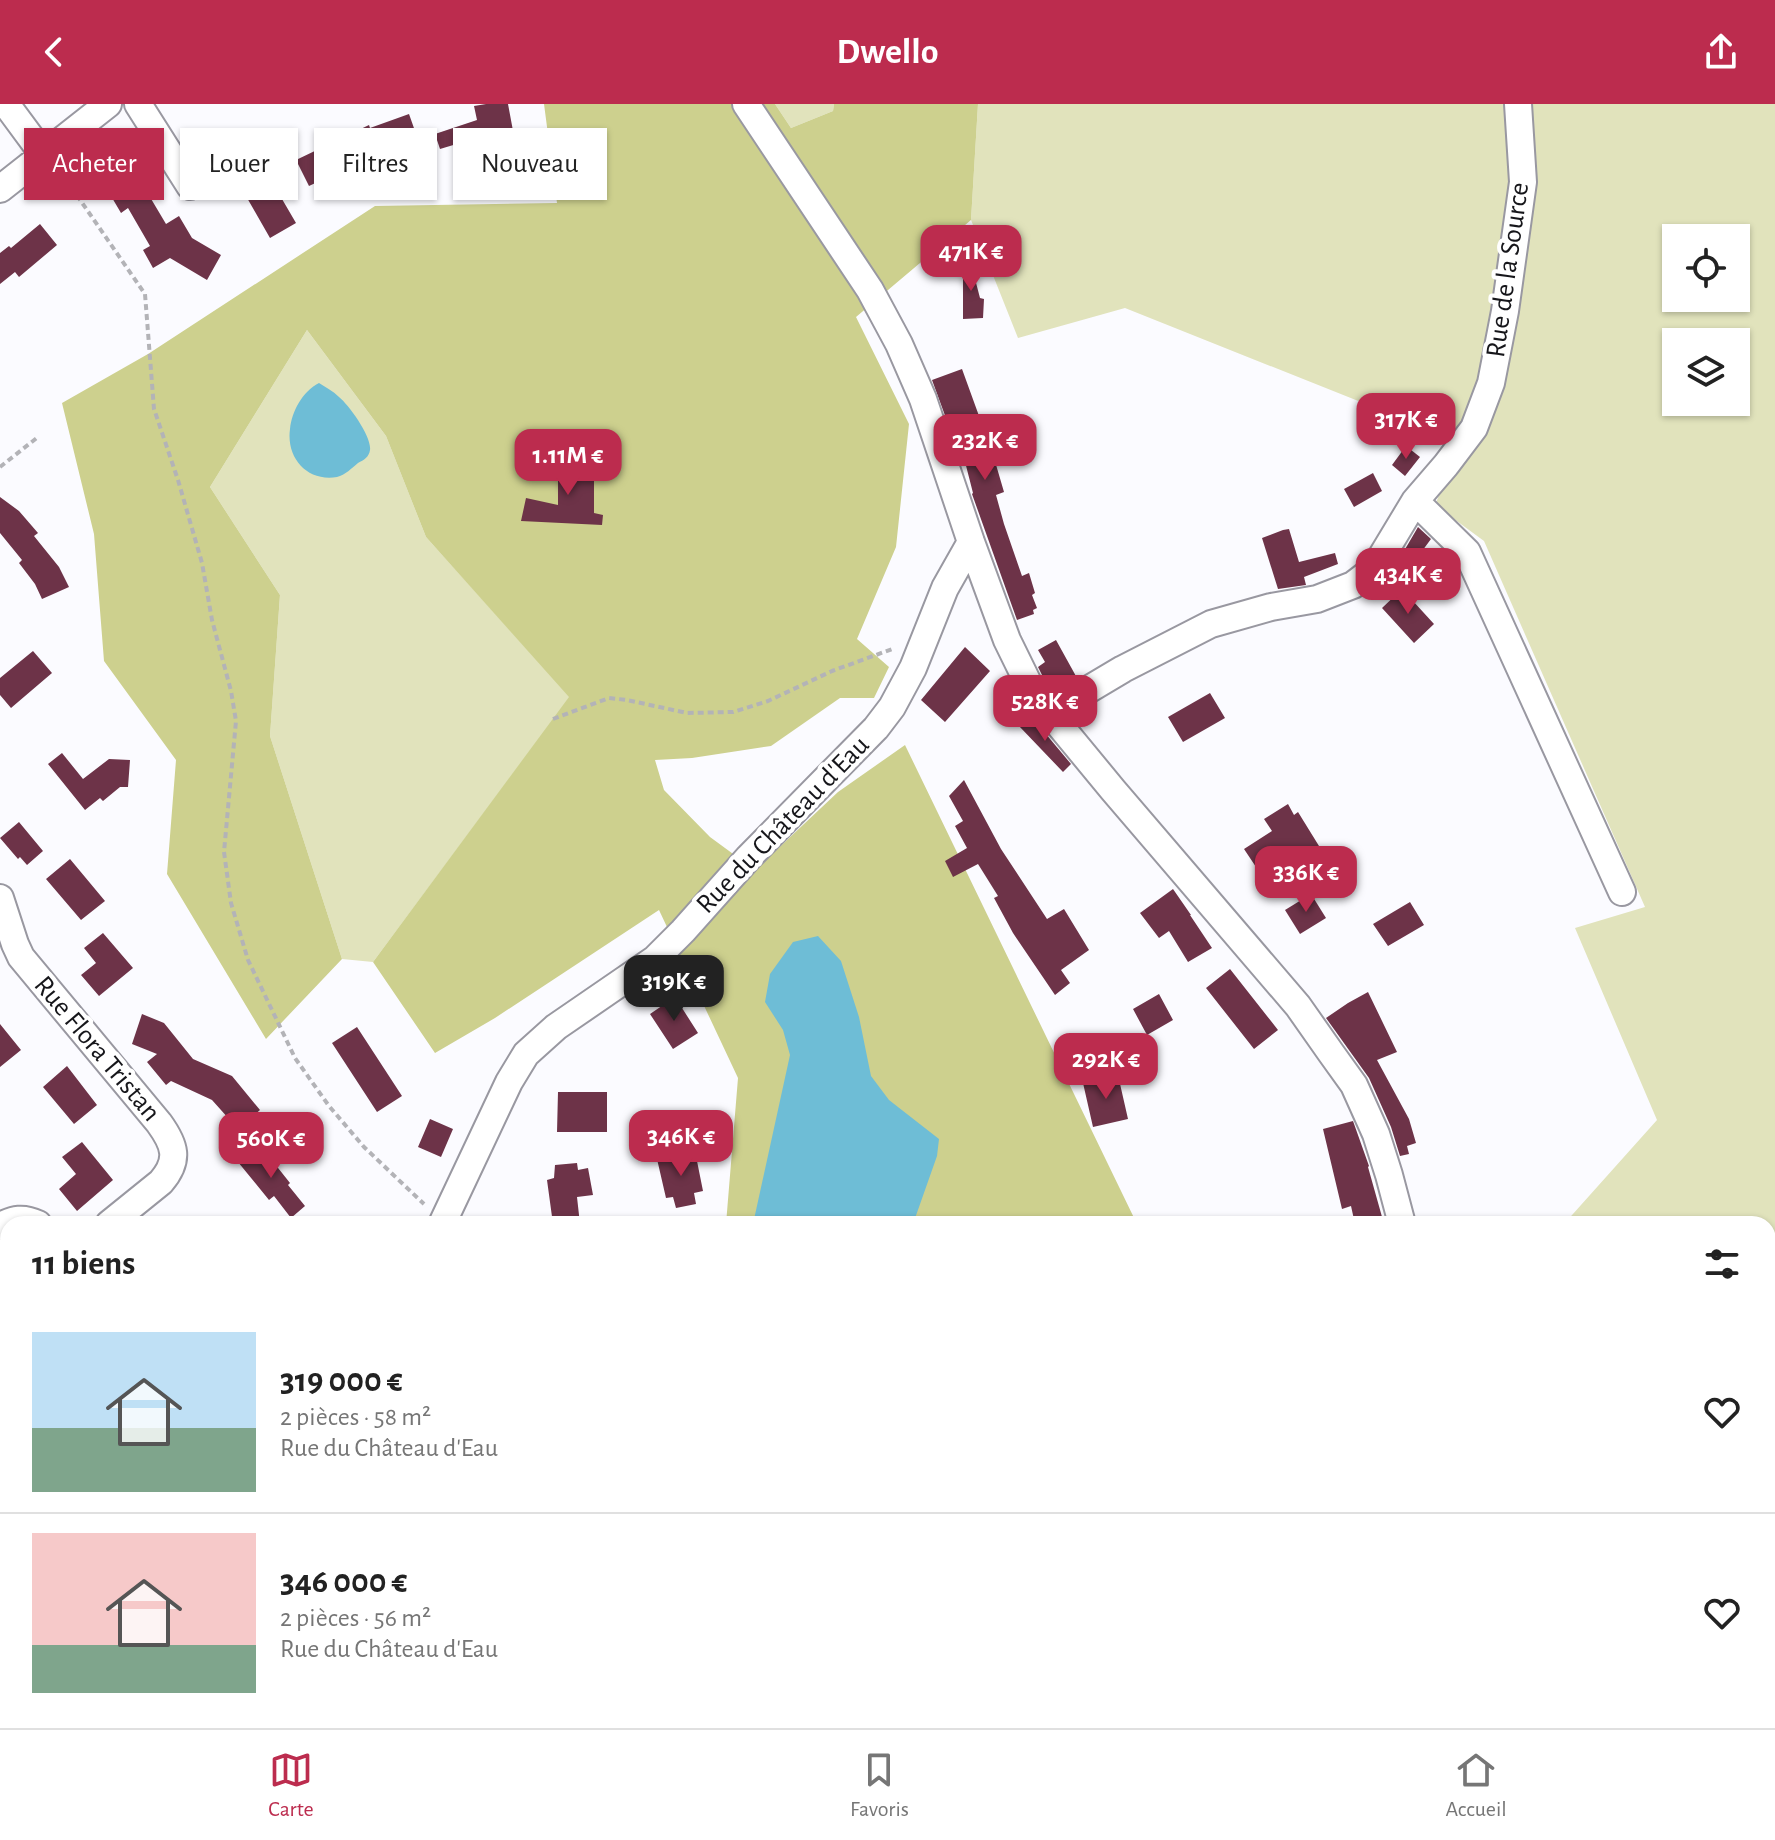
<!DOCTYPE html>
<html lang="fr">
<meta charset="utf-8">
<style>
:root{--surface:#fff;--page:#f6f6f6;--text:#222;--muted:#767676;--line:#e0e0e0;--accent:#bc2c4e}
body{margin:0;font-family:"Alegreya Sans",sans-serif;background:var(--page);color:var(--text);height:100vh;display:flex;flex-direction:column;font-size:30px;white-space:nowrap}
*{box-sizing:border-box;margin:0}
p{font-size:26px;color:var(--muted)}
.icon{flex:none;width:44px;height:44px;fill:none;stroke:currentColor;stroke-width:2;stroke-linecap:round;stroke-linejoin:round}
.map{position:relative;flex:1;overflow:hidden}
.details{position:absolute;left:0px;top:1112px;width:1776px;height:512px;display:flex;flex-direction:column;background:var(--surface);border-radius:24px 24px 0 0;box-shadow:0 2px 6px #0004}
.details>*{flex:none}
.banner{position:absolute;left:24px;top:24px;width:800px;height:72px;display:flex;gap:16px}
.buttons{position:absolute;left:1662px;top:120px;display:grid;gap:16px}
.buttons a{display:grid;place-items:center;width:88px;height:88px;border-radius:0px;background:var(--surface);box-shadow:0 2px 6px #0004;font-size:40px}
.price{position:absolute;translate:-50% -68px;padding:0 18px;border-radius:16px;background:var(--accent);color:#fff;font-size:26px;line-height:52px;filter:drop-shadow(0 2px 4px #0008)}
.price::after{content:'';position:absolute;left:50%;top:48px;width:24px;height:18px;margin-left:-12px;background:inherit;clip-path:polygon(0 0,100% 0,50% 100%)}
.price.current{background:#222;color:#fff}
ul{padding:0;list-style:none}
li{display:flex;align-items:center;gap:24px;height:200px;padding:0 32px}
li+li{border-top:2px solid var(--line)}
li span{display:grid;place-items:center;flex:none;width:224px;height:160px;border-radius:0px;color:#555}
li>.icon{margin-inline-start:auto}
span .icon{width:96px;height:96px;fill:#fffc;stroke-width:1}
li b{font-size:34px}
h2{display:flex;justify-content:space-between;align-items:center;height:96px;padding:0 32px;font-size:34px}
.pill{padding:0 28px;border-radius:0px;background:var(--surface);box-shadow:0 2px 6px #0004;font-size:28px;line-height:72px}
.pill.current{background:var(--accent);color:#fff}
header{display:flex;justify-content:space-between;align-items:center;height:104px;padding:0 32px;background:var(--accent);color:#fff;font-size:36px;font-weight:600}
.menu{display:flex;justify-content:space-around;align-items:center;height:112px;border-top:2px solid var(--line);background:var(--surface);font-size:22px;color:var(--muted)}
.menu a{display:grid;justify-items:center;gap:4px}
.menu .current{color:var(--accent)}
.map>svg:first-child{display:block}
.green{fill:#e1e3bc;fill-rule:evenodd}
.forest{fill:#cdd08e}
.water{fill:#6ebdd6}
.building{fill:#6d3348}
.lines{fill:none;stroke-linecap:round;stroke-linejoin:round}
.minor-casing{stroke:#9998a1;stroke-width:30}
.path{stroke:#b3b3b7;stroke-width:4;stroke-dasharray:6 4;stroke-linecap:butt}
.minor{stroke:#fff;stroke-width:26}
.labels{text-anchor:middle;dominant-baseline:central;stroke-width:8;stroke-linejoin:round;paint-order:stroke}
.street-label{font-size:28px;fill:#16161a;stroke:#fff}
</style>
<header><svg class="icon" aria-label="back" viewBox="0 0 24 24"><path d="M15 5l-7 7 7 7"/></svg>Dwello<svg class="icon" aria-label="share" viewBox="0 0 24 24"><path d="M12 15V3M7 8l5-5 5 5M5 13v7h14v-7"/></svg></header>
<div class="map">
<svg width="1775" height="1624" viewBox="0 0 1775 1624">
<rect width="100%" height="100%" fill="#fbfbff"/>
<path class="green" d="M 775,0 L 834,0 L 833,7 L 791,24 Z
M 978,0 L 1775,0 L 1775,1624 L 1171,1624 L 1166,1616 L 1768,1616 L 1768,1120 L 1564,1120 L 1657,1016 L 1575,824 L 1645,803 L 1484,437 L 1435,401 L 1461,338 L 1125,204 L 1018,234 L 971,116 ZM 1676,134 L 1736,134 L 1736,194 L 1676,194 ZM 1676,238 L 1736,238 L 1736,298 L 1676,298 Z
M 307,226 L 386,332 L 426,433 L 570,593 L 373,858 L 342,855 L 270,632 L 280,491 L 210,383 Z
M 210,1616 L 561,1616 L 553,1624 L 214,1624 Z"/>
<path class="forest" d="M 544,0 L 775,0 L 791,24 L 833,7 L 834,0 L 978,0 L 971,116 L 856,213 L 909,320 L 896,443 L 857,535 L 889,563 L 874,594 L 840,594 L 771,642 L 692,654 L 655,656 L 664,686 L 710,733 L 755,766 L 838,688 L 905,641 L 1137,1120 L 726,1120 L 738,974 L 659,806 L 495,914 L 435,949 L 373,858 L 569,593 L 426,433 L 386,332 L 307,226 L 210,383 L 280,491 L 270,632 L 342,855 L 266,935 L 167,770 L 176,656 L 104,557 L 94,430 L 62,299 L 148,250 L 375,102 L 557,99 Z
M 740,1616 L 1166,1616 L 1171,1624 L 740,1624 Z"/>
<path class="water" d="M 319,279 C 325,283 333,287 339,293 C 349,301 372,333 370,346 C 369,353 364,356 358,359 C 352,364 345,371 337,373 C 307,378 286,354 290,325 C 292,307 302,288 319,279 Z
M 818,832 L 841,857 L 859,913 L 871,972 L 889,996 L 939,1035 L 937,1052 L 913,1120 L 753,1120 L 790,951 L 783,926 L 765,898 L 770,870 L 793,838 Z
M 686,1616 L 793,1616 L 795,1624 L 686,1624 Z"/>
<path class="building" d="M 486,0 L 508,0 L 519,59 L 485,65 L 480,33 L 440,45 L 435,30 L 477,16 L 474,2 Z
M 409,10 L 421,44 L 369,62 L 367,55 L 309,82 L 296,56 L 369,21 L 370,24 Z
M 125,28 L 136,46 L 119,55 L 140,92 L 147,88 L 166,120 L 179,112 L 192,134 L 221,151 L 207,176 L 170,154 L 153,164 L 143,146 L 150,142 L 128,104 L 121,109 L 88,53 L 105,43 L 103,41 Z
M 261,59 L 296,119 L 270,134 L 235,73 Z
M 40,120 L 57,141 L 19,173 L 15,168 L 0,180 L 0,149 L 9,142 L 11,144 Z
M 969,152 L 980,194 L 984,195 L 983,214 L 963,215 L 963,153 Z
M 962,265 L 987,334 L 1008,322 L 1016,338 L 992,347 L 1004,388 L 996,391 L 1004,420 L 1022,472 L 1029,469 L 1035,489 L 1032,491 L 1037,504 L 1033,506 L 1034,510 L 1017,516 L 972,390 L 973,389 L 962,346 L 958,347 L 932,276 Z
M 1406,342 L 1420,353 L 1405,372 L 1392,361 Z
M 563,353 L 590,353 L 590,363 L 594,364 L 594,409 L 603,411 L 602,421 L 521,417 L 526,394 L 558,401 L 558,363 L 563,363 Z
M 1373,369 L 1382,387 L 1354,403 L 1344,385 Z
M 0,393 L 19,407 L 38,429 L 34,432 L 59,463 L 69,483 L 42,495 L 35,480 L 19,459 L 22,456 L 0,429 Z
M 1418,423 L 1431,435 L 1408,466 L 1397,459 Z
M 1289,425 L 1299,458 L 1335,449 L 1338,460 L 1304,473 L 1306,481 L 1278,485 L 1262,434 L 1283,426 Z
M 1402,485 L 1434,520 L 1414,539 L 1382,504 Z
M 1056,536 L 1077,574 L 1053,588 L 1047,581 L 1038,563 L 1045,558 L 1038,546 Z
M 965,543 L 990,567 L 945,618 L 921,596 Z
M 33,547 L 52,569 L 11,604 L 0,591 L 0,574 Z
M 1210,589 L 1225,614 L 1183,638 L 1168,613 Z
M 1030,611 L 1071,660 L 1063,668 L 1019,622 Z
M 62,649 L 83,675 L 109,655 L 130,656 L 128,683 L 120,683 L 103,697 L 100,694 L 85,706 L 48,660 Z
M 964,676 L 1001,745 L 1047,815 L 1064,805 L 1089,846 L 1061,866 L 1070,879 L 1055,891 L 1013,829 L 994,794 L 998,792 L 978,760 L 953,773 L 945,757 L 967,744 L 955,722 L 963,717 L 949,692 Z
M 1288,700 L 1294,711 L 1298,708 L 1319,742 L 1314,746 L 1322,760 L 1300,774 L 1283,746 L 1256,763 L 1244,745 L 1272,727 L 1264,715 Z
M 19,718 L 43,747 L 27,761 L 20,753 L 18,755 L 0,734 Z
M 70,755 L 105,797 L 81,816 L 46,775 Z
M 1173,785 L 1191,811 L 1190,811 L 1212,844 L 1188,858 L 1169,827 L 1159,834 L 1140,809 Z
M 1311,790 L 1326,814 L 1300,830 L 1285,806 Z
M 1410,798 L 1424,821 L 1388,842 L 1373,820 Z
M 103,829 L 133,864 L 99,892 L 81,871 L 96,859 L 84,844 Z
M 1230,865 L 1278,926 L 1254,945 L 1206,884 Z
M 1368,888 L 1397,948 L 1377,956 L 1409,1015 L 1416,1039 L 1407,1042 L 1409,1050 L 1400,1052 L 1391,1023 L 1369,974 L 1326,914 L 1348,899 Z
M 1159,890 L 1173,916 L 1147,931 L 1133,905 Z
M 675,893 L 698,929 L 673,945 L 650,910 Z
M 142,910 L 164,919 L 193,955 L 232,972 L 260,1006 L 238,1025 L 212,996 L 171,977 L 166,981 L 147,958 L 157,950 L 132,940 Z
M 0,920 L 21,946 L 0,963 Z
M 357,923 L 402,992 L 377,1008 L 332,939 Z
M 67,962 L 97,1001 L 74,1020 L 43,983 Z
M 1118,971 L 1128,1015 L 1093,1023 L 1083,979 Z
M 558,988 L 607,988 L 607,1028 L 557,1028 Z
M 430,1015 L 453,1025 L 441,1053 L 418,1043 Z
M 1353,1017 L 1369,1062 L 1368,1063 L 1384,1120 L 1355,1120 L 1351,1102 L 1342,1105 L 1323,1025 Z
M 82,1038 L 113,1076 L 77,1107 L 59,1085 L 76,1070 L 62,1053 Z
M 259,1040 L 290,1079 L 288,1081 L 305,1102 L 291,1114 L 274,1092 L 269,1096 L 238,1058 Z
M 695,1047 L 703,1087 L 694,1089 L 696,1100 L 676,1104 L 673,1093 L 666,1094 L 657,1055 Z
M 577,1059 L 578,1066 L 588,1064 L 593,1091 L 577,1093 L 580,1120 L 553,1120 L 547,1076 L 554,1074 L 555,1061 Z"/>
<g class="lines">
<g class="minor-casing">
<path id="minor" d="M 6,0 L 43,50
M 138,0 L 190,82
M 746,0 L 870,186 L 899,240 L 923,295 L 971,438 L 1007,536 L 1033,589 L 1113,686 L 1298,902 L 1331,949 L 1354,981 L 1376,1030 L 1389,1071 L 1402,1120
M 0,85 L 108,0
M 1415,397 L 1467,448 L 1622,788
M 1049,609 L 1123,565 L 1211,520 L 1271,503 L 1317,495 L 1353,481 L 1374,465 L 1415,397 L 1446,361 L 1474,324 L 1491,279 L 1505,207 L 1523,78 L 1518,0
M 0,794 L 15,840 L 21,853 L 159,1019 C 175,1041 180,1056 161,1078 L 109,1120
M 442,1120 L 509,978 L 526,950 L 556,923 L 655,855 L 683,827 L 749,753 L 876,624 L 892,603 L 913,564 L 945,484 L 971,438
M 0,1122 C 14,1115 23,1113 38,1120
M 0,1404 L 8,1400
M 0,1482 L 8,1495
M 425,1616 L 429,1624
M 1550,1616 L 1553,1624"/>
</g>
<path class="path" d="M 58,68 L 76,90 L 145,190 L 154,305 L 178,376 L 202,459 L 212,516 L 231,587 L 236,617 L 224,748 L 231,799 L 248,856 L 295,954 L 329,1002 L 364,1043 L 424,1100
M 0,363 L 38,333
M 553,615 L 609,594 L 627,596 L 687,609 L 733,608 L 768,597 L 832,567 L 895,544"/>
<use href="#minor" class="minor"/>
</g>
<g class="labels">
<g class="street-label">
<text transform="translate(1508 166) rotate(-82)">Rue de la Source</text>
<text transform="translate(783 721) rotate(-46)">Rue du Château d'Eau</text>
<text transform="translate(97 945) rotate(50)">Rue Flora Tristan</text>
</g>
</g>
</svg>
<div class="buttons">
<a><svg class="icon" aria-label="locate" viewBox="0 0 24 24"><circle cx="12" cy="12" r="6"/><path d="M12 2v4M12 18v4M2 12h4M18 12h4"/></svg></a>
<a><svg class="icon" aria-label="layers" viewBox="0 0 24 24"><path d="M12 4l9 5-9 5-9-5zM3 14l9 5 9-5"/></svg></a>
</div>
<b class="price" style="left:971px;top:189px">471K €</b>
<b class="price" style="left:1406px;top:357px">317K €</b>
<b class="price" style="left:985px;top:378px">232K €</b>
<b class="price" style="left:568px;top:393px">1.11M €</b>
<b class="price" style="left:1408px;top:512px">434K €</b>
<b class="price" style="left:1045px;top:639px">528K €</b>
<b class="price" style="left:1306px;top:810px">336K €</b>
<b class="price current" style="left:674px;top:919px">319K €</b>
<b class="price" style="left:1106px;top:997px">292K €</b>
<b class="price" style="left:681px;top:1074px">346K €</b>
<b class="price" style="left:271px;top:1076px">560K €</b>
<div class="banner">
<a class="pill current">Acheter</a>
<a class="pill">Louer</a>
<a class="pill">Filtres</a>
<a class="pill">Nouveau</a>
</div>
<section class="details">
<h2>11 biens<svg class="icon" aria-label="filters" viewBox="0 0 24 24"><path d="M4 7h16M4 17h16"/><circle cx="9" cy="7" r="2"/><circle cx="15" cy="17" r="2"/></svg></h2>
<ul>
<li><span style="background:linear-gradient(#bfe0f5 60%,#7fa58c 0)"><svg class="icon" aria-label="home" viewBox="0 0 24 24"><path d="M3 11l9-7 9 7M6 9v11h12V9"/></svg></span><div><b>319 000 €</b><p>2 pièces · 58 m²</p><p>Rue du Château d'Eau</p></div><svg class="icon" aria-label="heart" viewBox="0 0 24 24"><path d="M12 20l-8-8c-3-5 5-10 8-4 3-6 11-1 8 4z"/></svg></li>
<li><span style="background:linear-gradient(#f6c9c9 70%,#7fa58c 0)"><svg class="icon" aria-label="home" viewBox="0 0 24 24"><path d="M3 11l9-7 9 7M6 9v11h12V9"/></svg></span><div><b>346 000 €</b><p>2 pièces · 56 m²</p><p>Rue du Château d'Eau</p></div><svg class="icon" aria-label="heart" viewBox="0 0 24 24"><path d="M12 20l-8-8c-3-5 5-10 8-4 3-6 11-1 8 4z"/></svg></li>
</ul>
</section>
</div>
<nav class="menu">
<a class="current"><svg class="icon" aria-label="map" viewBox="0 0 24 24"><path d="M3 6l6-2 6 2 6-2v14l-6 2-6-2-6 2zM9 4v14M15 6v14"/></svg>Carte</a>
<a><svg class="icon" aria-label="saved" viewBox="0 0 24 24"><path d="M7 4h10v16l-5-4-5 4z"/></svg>Favoris</a>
<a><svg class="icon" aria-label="home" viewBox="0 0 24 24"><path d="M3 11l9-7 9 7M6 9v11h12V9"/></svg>Accueil</a>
</nav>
